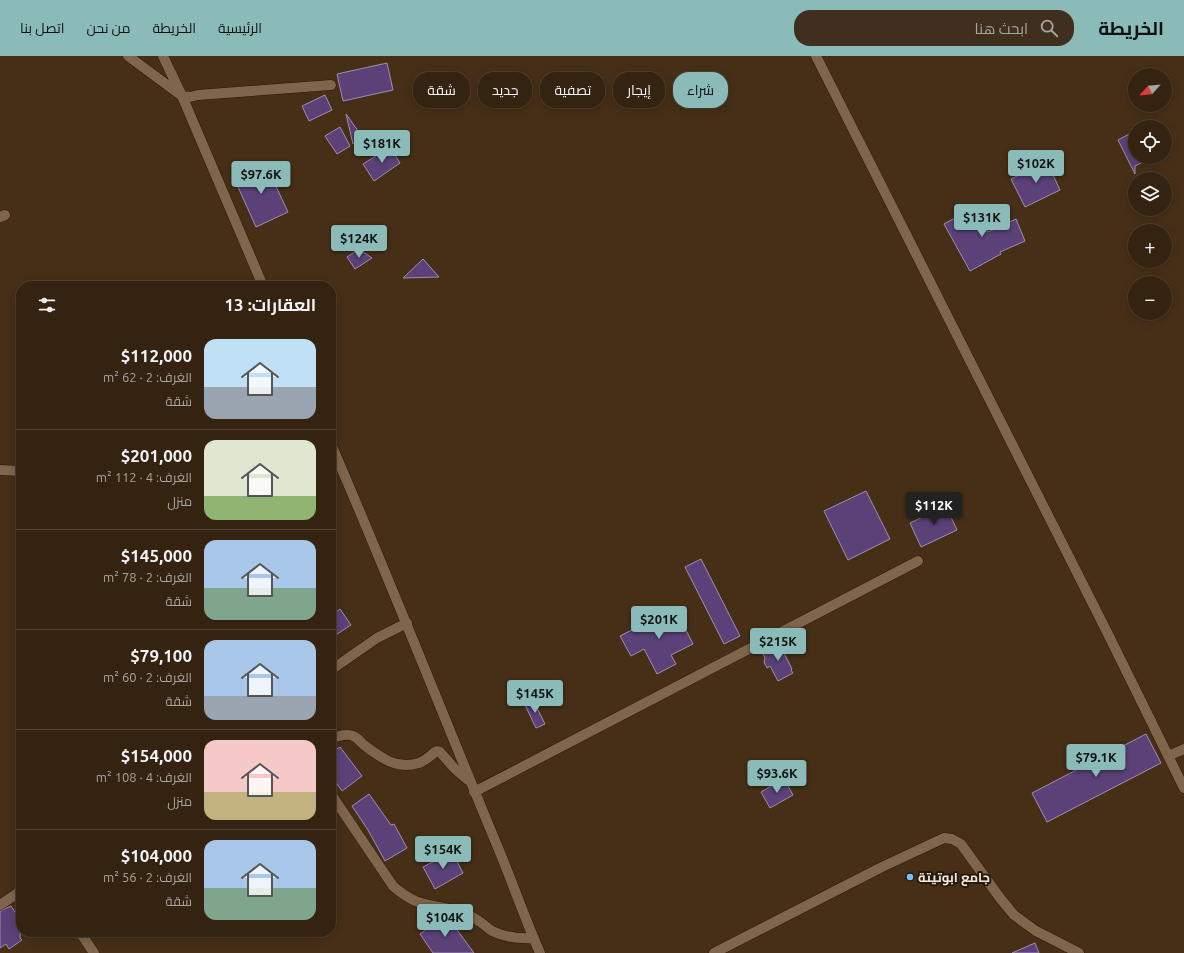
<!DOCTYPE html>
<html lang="ar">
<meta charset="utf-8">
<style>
:root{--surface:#352311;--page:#402f1f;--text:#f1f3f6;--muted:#aaa49f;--line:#4f4031;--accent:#8bbbb9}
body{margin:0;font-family:Ubuntu,Cairo,sans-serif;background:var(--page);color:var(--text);direction:rtl;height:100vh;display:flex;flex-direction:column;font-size:15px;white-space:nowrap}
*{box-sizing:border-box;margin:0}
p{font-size:13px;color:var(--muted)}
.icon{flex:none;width:22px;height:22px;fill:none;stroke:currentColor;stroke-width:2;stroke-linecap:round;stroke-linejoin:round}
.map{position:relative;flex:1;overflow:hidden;direction:ltr}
.drawer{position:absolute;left:16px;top:225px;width:320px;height:656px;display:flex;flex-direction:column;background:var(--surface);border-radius:16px;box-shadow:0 2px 10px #0003,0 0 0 1px var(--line);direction:rtl}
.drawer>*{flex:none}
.guide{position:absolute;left:348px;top:16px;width:380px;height:36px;direction:rtl;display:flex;gap:8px}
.needle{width:26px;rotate:243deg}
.fabs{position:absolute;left:1128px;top:12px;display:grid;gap:8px}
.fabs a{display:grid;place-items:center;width:44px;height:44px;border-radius:50%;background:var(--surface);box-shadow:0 2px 10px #0003,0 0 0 1px var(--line);font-size:20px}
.price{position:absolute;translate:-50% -34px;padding:0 9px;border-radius:4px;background:var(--accent);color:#111;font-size:13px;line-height:26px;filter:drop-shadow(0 1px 2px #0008)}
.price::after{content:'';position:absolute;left:50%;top:24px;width:12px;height:9px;margin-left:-6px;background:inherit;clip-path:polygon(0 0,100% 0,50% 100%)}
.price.selected{background:#222;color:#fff}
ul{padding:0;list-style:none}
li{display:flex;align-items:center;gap:12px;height:100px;padding:0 20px}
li+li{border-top:1px solid var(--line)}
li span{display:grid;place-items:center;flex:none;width:112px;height:80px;border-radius:12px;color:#555}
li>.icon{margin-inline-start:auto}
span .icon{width:48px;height:48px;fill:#fffc;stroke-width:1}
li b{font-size:17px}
h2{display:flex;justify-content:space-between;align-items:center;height:48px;padding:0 20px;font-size:17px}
.tag{padding:0 14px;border-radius:16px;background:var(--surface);box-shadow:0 2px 10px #0003,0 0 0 1px var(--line);font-size:14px;line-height:36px}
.tag.selected{background:var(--accent);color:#111}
header{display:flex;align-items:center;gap:24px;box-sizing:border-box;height:56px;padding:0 20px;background:var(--accent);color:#111}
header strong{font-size:19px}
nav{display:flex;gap:22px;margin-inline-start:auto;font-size:14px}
.search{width:280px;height:36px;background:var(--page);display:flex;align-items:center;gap:10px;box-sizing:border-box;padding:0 14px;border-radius:16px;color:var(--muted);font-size:15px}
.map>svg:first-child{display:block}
.building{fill:#5b4178;stroke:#9e8fb1}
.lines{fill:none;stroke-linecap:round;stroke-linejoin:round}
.street-casing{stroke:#2c1700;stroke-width:11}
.street{stroke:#7f654b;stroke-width:10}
.poi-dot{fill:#7abff8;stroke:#251a10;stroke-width:1.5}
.labels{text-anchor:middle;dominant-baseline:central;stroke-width:4;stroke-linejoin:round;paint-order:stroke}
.poi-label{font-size:13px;font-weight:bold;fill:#f7e7d9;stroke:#251a10;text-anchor:start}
</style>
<header>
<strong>الخريطة</strong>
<div class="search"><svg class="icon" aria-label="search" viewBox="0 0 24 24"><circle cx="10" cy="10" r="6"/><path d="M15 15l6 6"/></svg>ابحث هنا</div>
<nav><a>الرئيسية</a><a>الخريطة</a><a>من نحن</a><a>اتصل بنا</a></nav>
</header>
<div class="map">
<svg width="1184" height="897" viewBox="0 0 1184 897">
<rect width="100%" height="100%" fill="#472f17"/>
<path class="building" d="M 387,7 L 393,34 L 343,45 L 337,18 Z
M 325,39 L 332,54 L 309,65 L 302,50 Z
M 346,58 L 363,82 L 353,88 Z
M 340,71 L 350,90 L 337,98 L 325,80 Z
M 1135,75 L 1135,101 L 1153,101 L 1135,110 L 1135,118 L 1118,84 Z
M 390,91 L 400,107 L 374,125 L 363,108 Z
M 1047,106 L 1060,134 L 1025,151 L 1011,123 Z
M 265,107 L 288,156 L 256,171 L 234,122 Z
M 975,151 L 988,176 L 1016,163 L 1025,185 L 1000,196 L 1001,198 L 970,215 L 944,168 Z
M 359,193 L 372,202 L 355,213 L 347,201 Z
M 423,203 L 439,221 L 403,222 Z
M 866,435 L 890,483 L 848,504 L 824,455 Z
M 946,450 L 957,474 L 921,491 L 910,467 Z
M 701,503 L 740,580 L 724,588 L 685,511 Z
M 675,552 L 693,588 L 671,599 L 676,608 L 657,618 L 644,593 L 631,600 L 620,580 Z
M 340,553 L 351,569 L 331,582 L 331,560 Z
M 779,587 L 792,613 L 791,614 L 793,617 L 778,625 L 770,610 L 767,612 L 764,606 L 765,602 L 762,596 Z
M 533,644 L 545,668 L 536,672 L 525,649 Z
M 1146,678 L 1161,707 L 1047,766 L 1032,737 Z
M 340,691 L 362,720 L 342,735 L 331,719 L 331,697 Z
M 784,723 L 793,739 L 770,752 L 761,736 Z
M 369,738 L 391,769 L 394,768 L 407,792 L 385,805 L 368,774 L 352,750 Z
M 452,796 L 463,817 L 435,833 L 423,811 Z
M 11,850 L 21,865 L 20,882 L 22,884 L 9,893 L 6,888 L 0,892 L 0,855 Z
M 446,859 L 474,897 L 433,897 L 420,878 Z
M 1035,887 L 1039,897 L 1012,897 Z"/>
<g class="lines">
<g class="street-casing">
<path id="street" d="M 128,0 L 182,40 L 190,41 L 198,39 L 331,29
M 163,0 L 182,40 L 263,230
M 816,0 L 1107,576 L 1184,732
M 0,161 L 5,159
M 331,388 C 390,524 444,662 501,799 C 514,831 526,865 540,897
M 0,414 L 21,415
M 331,614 L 377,582 L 407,567
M 331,683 C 338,680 349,677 355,681 C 359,683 361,687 364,689 C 381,702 397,714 419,707 C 425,705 430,700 435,696 L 437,695 L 440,696 L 455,713 L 468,724
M 1168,700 L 1184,693
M 474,736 L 918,505
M 331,738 L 393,830 C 419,853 431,847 461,856 C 466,858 473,861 477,864 C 483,867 487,872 492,875 C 506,882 519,883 534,882
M 0,849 L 21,835
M 80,876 L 94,897
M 714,897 L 882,811 L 944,782 L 952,783 L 961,788 L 1000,842 L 1014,859 L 1036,875 L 1079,897"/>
</g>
<use href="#street" class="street"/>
</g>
<circle class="poi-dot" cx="910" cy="821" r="4"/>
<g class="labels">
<g class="poi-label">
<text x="918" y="821">جامع ابوتيتة</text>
</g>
</g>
</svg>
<div class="fabs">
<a><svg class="needle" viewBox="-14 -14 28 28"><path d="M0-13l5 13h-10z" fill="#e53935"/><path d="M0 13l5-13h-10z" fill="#aaa49f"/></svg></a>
<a><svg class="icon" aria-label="locate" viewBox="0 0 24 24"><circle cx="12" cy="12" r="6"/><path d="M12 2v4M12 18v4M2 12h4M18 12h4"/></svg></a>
<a><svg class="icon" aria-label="layers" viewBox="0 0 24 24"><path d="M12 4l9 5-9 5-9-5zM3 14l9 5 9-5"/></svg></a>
<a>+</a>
<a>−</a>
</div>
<b class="price" style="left:382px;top:108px">$181K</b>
<b class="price" style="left:1036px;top:128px">$102K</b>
<b class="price" style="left:261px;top:139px">$97.6K</b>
<b class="price" style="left:982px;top:182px">$131K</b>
<b class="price" style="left:359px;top:203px">$124K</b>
<b class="price selected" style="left:934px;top:470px">$112K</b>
<b class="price" style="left:659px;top:584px">$201K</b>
<b class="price" style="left:778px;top:606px">$215K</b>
<b class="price" style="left:535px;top:658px">$145K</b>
<b class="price" style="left:1096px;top:722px">$79.1K</b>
<b class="price" style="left:777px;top:738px">$93.6K</b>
<b class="price" style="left:443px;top:814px">$154K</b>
<b class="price" style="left:445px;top:882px">$104K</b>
<div class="guide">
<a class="tag selected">شراء</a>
<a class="tag">إيجار</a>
<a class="tag">تصفية</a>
<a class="tag">جديد</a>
<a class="tag">شقة</a>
</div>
<section class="drawer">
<h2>العقارات: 13<svg class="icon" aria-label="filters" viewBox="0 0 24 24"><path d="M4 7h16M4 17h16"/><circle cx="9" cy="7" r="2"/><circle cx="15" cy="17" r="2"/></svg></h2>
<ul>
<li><span style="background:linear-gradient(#bfe0f5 60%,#9aa5b1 0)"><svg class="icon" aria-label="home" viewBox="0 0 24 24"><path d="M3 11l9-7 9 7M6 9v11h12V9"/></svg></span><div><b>$112,000</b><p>الغرف: 2 · 62 m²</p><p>شقة</p></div></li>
<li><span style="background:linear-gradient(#dfe7d0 70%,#8fb573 0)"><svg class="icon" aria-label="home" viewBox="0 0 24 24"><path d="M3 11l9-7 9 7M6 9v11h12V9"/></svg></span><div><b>$201,000</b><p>الغرف: 4 · 112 m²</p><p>منزل</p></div></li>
<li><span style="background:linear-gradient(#a9c7e8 60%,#7fa58c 0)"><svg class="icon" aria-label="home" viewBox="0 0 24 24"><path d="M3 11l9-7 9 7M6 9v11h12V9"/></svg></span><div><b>$145,000</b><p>الغرف: 2 · 78 m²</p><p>شقة</p></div></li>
<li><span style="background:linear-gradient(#a9c7e8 70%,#9aa5b1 0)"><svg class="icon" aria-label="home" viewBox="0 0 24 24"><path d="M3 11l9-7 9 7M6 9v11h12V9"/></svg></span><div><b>$79,100</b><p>الغرف: 2 · 60 m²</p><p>شقة</p></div></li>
<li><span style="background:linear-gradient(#f6c9c9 65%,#c2b280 0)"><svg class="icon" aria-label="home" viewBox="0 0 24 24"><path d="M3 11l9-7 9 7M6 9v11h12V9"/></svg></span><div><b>$154,000</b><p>الغرف: 4 · 108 m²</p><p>منزل</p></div></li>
<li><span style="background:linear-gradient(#a9c7e8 60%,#7fa58c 0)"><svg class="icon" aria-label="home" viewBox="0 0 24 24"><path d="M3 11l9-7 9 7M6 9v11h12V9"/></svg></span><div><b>$104,000</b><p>الغرف: 2 · 56 m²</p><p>شقة</p></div></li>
</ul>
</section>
</div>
